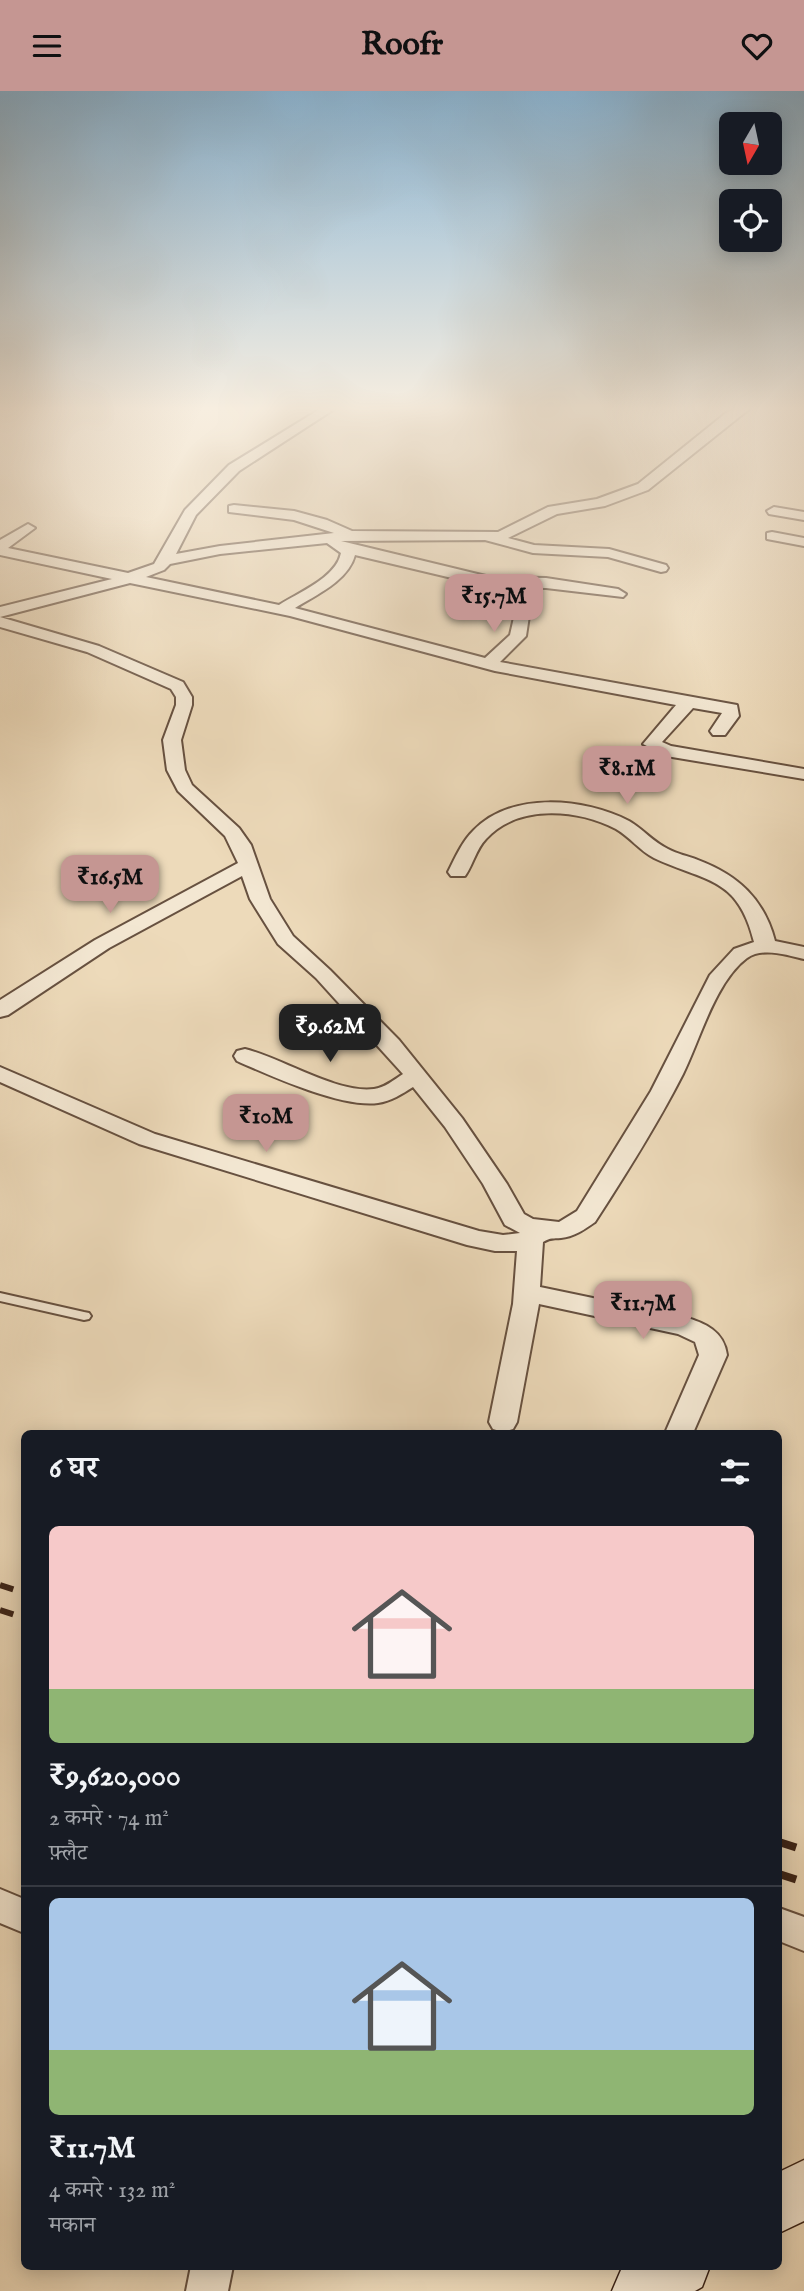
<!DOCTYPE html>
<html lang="hi">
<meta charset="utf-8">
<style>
:root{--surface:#171b24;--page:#20242c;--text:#f1f3f6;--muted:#9ea1a6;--line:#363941;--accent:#c59692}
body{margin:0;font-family:"IM FELL English","Noto Serif Devanagari",serif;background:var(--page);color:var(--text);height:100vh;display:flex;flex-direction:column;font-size:26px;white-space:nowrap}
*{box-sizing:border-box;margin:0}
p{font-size:23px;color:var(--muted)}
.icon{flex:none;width:38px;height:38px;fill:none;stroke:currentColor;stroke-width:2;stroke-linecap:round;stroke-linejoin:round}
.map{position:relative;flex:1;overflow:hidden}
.panel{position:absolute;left:21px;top:1339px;width:761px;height:840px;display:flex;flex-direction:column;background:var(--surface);border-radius:10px;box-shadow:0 4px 18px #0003}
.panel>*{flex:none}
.needle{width:46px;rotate:189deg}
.controls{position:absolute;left:719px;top:21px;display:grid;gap:14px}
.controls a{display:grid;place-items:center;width:63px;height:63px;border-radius:10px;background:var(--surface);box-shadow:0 4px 18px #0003;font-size:35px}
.price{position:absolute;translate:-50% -60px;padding:0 16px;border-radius:14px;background:var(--accent);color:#111;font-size:23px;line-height:46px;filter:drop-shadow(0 2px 4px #0008)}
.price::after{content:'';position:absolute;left:50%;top:42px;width:21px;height:16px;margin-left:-10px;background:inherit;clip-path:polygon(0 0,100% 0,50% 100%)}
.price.current{background:#222;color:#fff}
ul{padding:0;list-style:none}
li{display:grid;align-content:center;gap:14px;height:371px;padding:0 28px}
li+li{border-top:2px solid var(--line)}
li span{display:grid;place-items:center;height:217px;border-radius:10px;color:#555}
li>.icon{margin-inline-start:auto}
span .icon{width:126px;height:126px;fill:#fffc;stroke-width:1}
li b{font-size:30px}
h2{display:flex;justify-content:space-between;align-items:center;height:84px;padding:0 28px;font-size:30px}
header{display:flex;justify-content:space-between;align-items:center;height:91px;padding:0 28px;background:var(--accent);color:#111;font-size:32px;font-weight:800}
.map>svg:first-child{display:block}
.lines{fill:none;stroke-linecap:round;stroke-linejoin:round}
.lane-casing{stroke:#675140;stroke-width:4}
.street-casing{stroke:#675140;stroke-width:4}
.secondary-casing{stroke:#3a2318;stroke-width:3}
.lane{fill:#f3e7d2;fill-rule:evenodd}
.street{fill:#f3e7d2;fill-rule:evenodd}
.secondary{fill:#f3e7d2;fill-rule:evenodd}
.rail-far1{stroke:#3a2318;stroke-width:6;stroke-dasharray:14 14;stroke-linecap:butt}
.rail{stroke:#3a2318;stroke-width:8;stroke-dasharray:18 18;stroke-linecap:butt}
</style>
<header><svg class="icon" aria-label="menu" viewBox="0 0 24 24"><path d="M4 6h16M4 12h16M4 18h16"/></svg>Roofr<svg class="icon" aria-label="heart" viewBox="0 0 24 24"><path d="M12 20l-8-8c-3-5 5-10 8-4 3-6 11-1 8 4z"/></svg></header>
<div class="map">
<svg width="804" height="2200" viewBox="0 0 804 2200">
<rect width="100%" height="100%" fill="#eddaba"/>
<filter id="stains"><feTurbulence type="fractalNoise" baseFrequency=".00286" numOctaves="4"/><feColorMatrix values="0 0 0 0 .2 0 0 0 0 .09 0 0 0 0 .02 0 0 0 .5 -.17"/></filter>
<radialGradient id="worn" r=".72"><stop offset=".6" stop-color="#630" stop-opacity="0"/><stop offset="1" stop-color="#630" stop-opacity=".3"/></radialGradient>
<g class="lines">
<g class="lane-casing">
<path id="lane" d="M 0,1202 L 84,1221 L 89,1222 L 91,1225 L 89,1228 L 84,1229 L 0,1210 Z"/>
</g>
<g class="street-casing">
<path id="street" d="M 325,315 L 339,315 L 239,380 L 196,424 L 176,463 L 220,455 L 334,442 L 294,429 L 229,421 L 229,415 L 234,414 L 294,420 L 327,429 L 352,440 L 498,441 L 548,416 L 597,408 L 638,393 L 726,322 L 739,315 L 753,315 L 648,399 L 605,415 L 557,423 L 508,447 L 534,454 L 609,458 L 666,474 L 668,477 L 666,480 L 661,481 L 608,466 L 533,462 L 485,449 L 341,450 L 490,486 L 546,487 L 618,498 L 626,503 L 623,506 L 546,497 L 490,496 L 355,464 C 348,490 316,504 295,517 L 485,567 L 510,544 L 515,522 L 527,522 L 529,525 L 526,545 L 500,571 L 737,614 L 739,625 L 725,644 L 713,644 L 710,640 L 722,622 L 693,617 L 662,651 L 671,655 L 804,678 L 804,688 L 666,665 L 643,653 L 676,614 L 495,580 L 290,525 L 130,492 L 0,526 L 0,516 L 112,488 L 0,464 L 0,449 L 28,433 L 35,437 L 8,457 L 128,482 L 154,473 L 185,419 L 229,374 ZM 327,452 L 341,462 C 336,487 299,501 279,514 L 146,486 L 164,479 L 170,473 L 220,463 Z
M 774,416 L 804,421 L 804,429 L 769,423 L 767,420 Z
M 772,441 L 804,447 L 804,455 L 767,448 L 767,442 Z
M 0,526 L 99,555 L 183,591 L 192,606 L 192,614 L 181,649 L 185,679 L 192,694 L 239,737 L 251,754 L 270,808 L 293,845 L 330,879 L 399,949 L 462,1027 L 507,1093 L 524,1123 L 533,1128 L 559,1131 L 577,1120 L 651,1000 L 710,884 L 734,858 L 754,851 C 738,785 705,791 654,767 C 640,760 630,746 616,738 C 577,718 518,713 486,748 C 476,758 473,774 465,785 L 451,785 L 448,781 C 455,767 462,751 473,740 C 511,700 584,707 629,730 C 643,738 653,751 668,758 C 677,763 688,765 698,769 C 738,784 764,808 775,850 L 804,856 L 804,868 C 787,864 763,856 747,867 C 715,891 700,949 683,983 C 657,1034 626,1083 595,1131 C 585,1138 574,1146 561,1147 C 553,1148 551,1146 543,1151 L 540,1196 L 684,1226 C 705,1232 724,1240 727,1264 L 693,1342 L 665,1342 L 699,1264 L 695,1251 L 678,1243 L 539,1213 L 517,1331 L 513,1338 L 503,1341 L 493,1338 L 489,1331 L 513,1213 L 517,1160 L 495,1160 L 467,1154 L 139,1053 L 0,991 L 0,976 L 155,1043 L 479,1140 L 503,1144 L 520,1142 L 505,1134 L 483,1093 L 445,1036 L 413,996 C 402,1003 391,1010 378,1012 C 342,1017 271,985 237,970 L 234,965 L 237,960 L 245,958 C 282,967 337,1003 374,998 C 384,997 394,989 403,983 L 316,887 L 278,853 L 250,808 L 242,785 L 109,857 L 8,924 L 0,926 L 0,909 L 95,849 L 238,772 L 225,745 L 178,700 L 167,679 L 163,649 L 176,614 L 176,606 L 171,598 L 87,561 L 0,536 Z
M 0,1798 L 24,1808 L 24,1842 L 0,1832 Z
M 779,1817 L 804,1826 L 804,1860 L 779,1850 Z
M 191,2175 L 233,2175 L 228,2200 L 186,2200 Z"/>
</g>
<g class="secondary-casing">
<path id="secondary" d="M 804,2069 L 804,2130 L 779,2142 L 779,2081 Z
M 627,2175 L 710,2175 L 702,2196 L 695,2200 L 612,2200 L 621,2179 Z"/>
</g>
<use href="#lane" class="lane"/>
<use href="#street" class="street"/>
<use href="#secondary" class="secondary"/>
<path class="rail-far1" d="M 0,1494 L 24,1502
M 0,1519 L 24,1527"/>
<path class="rail" d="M 779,1751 L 804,1759
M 779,1783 L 804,1791"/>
</g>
<linearGradient id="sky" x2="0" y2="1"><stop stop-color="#8ab6d6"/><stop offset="0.51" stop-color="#f7eee0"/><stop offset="1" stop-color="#f7eee0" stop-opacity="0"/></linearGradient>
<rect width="804" height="623" fill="url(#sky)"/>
<rect width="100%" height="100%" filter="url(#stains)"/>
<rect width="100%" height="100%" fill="url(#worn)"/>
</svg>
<div class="controls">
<a><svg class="needle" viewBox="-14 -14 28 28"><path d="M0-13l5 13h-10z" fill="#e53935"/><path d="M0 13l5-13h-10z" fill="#9ea1a6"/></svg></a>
<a><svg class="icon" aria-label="locate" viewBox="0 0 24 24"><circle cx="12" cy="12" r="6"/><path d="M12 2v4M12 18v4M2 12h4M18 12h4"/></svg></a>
</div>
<b class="price" style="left:494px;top:543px">₹15.7M</b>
<b class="price" style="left:627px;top:715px">₹8.1M</b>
<b class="price" style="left:110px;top:824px">₹16.5M</b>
<b class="price current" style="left:330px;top:973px">₹9.62M</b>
<b class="price" style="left:266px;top:1063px">₹10M</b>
<b class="price" style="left:643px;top:1250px">₹11.7M</b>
<section class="panel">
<h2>6 घर<svg class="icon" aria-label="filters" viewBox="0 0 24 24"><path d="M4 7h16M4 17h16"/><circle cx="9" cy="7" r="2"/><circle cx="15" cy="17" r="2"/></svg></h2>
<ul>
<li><span style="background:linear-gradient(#f6c9c9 75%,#8fb573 0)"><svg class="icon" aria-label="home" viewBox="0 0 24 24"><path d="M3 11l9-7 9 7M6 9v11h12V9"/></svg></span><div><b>₹9,620,000</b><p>2 कमरे · 74 m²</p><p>फ़्लैट</p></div></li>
<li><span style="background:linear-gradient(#a9c7e8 70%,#8fb573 0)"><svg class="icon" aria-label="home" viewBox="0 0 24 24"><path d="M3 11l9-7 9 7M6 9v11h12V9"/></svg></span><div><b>₹11.7M</b><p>4 कमरे · 132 m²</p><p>मकान</p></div></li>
</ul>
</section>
</div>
